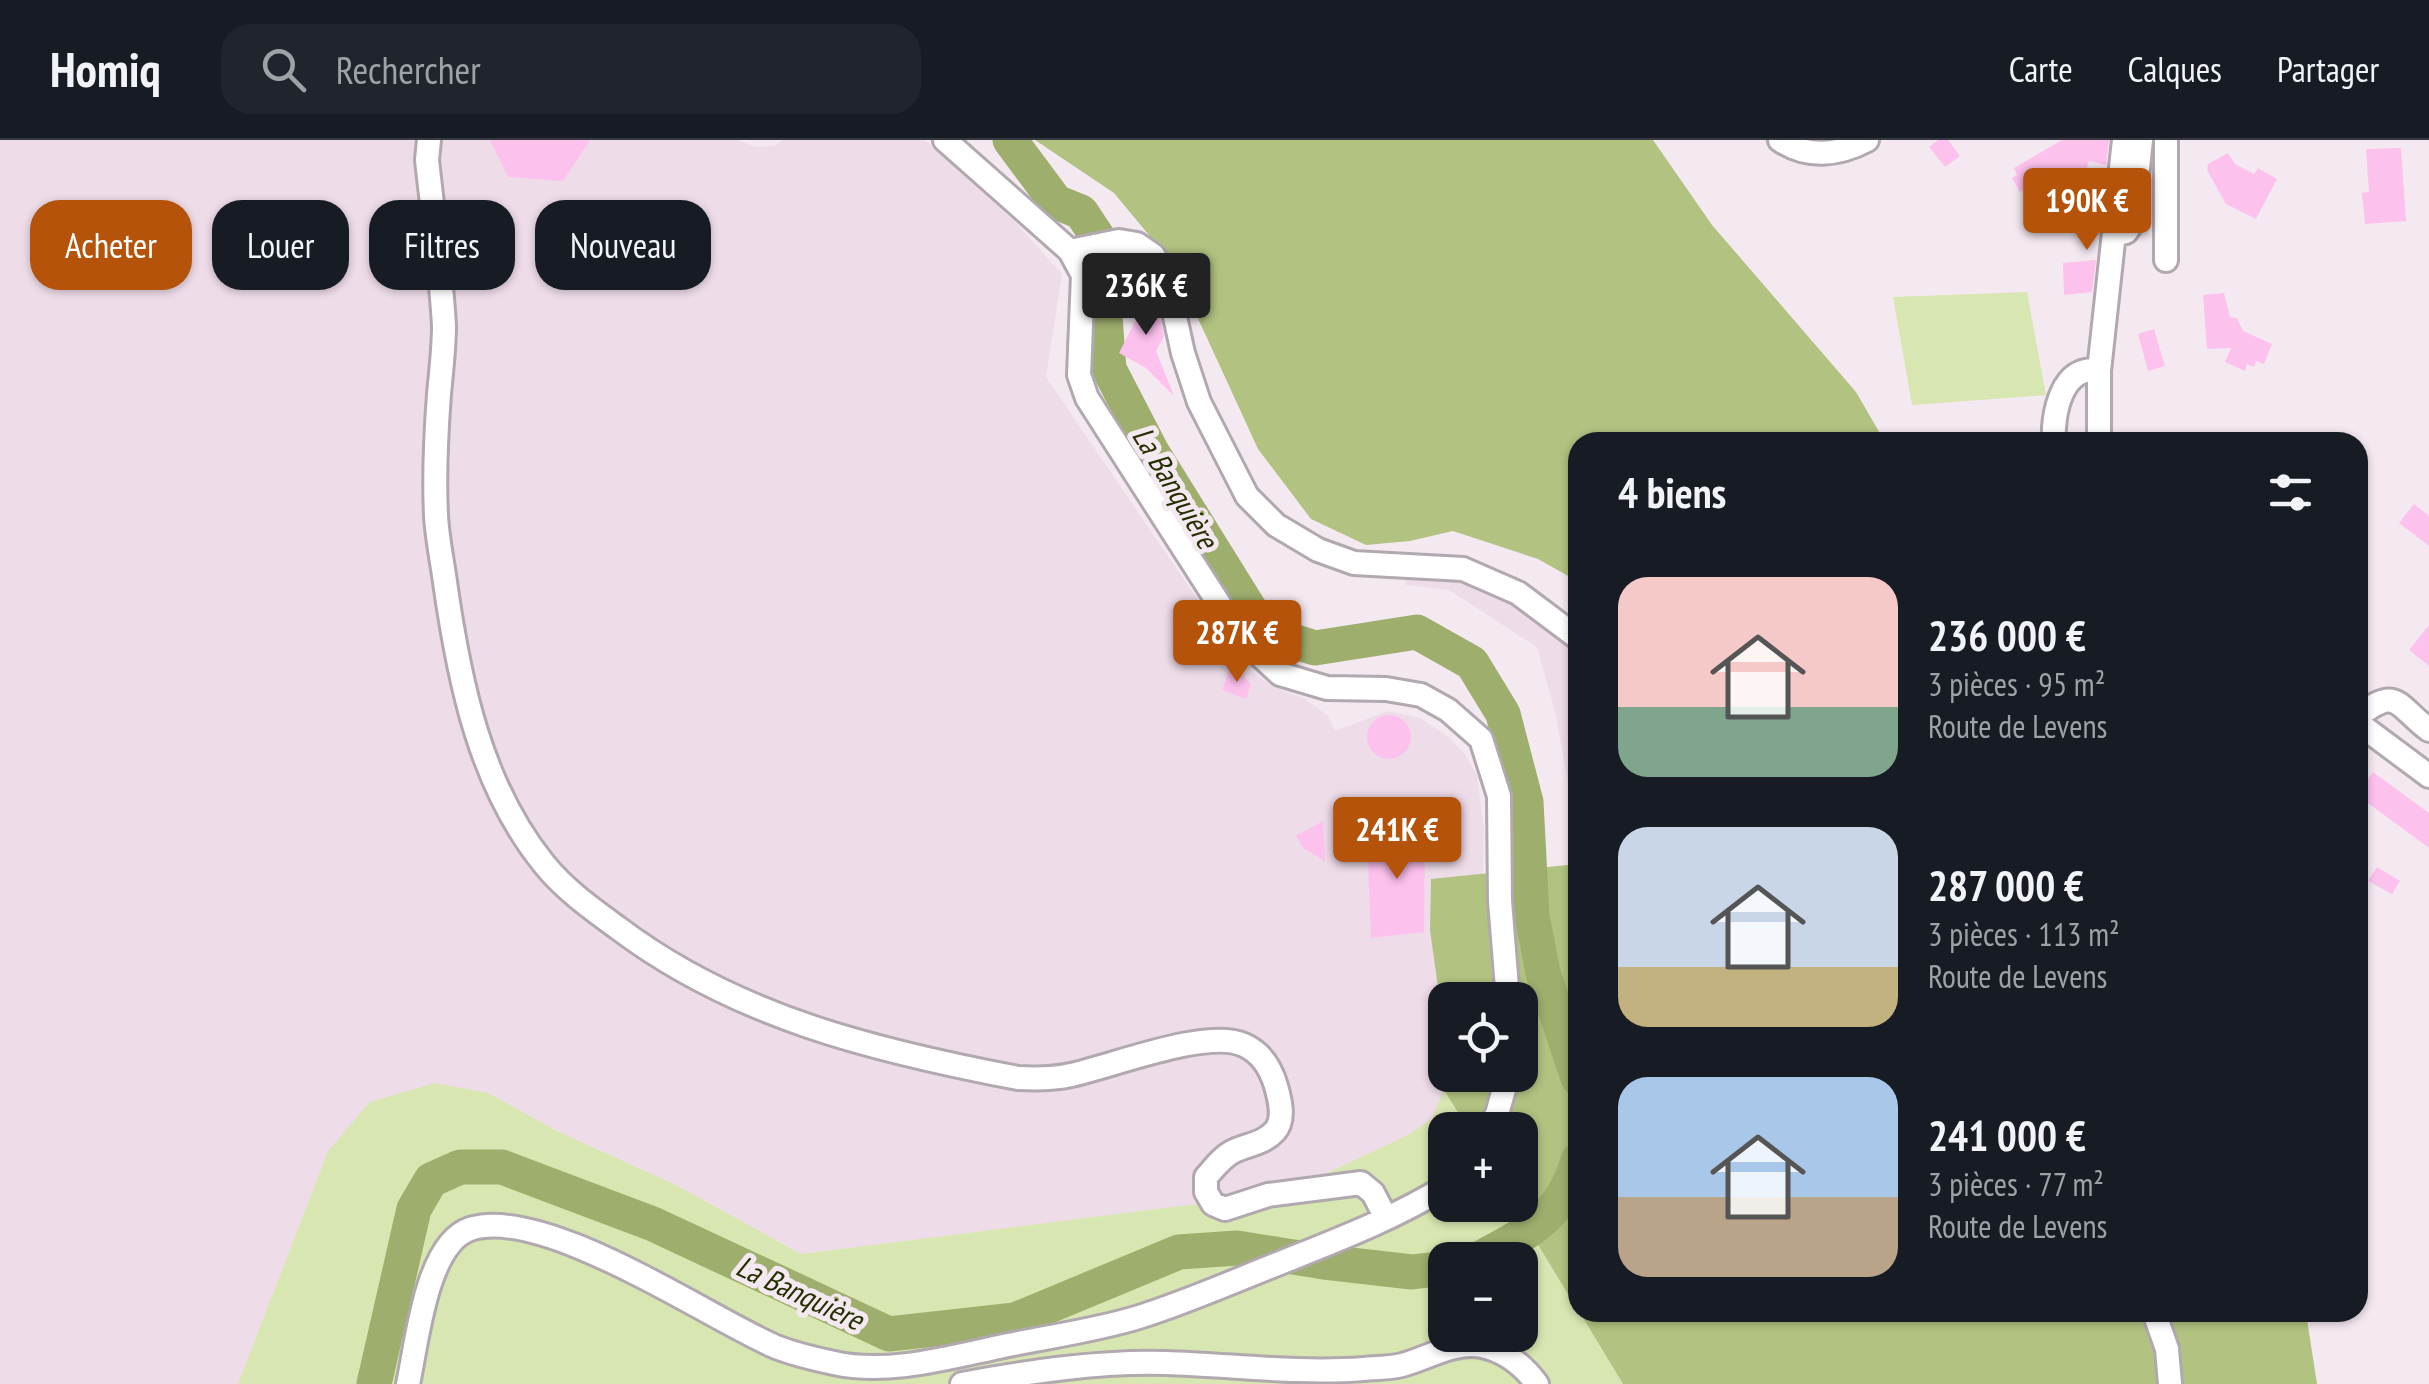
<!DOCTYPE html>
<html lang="fr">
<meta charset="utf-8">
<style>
:root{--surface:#171b24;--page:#20242c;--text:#f1f3f6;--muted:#9ea1a6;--line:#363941;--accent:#b45309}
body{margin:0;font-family:"PT Sans Narrow",sans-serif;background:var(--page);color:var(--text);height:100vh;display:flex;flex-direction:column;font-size:38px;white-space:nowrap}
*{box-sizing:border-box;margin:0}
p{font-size:32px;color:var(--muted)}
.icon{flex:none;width:55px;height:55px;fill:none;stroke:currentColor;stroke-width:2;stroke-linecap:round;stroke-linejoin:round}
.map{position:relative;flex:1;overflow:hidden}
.sheet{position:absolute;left:1568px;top:292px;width:800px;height:890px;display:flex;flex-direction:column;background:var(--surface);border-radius:30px;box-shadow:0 2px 8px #0004}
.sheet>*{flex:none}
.banner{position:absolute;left:30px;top:60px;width:950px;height:90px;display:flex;gap:20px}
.fabs{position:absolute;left:1428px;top:842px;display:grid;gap:20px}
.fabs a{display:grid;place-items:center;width:110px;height:110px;border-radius:20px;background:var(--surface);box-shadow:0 2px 8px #0004;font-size:50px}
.price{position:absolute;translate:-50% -85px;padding:0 22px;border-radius:10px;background:var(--accent);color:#fff;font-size:32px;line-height:65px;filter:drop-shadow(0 2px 5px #0008)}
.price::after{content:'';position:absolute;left:50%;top:60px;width:30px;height:22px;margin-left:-15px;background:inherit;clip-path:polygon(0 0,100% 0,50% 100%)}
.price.on{background:#222;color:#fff}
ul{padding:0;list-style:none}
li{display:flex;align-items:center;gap:30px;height:250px;padding:0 50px}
li span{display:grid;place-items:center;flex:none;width:280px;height:200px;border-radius:30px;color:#555}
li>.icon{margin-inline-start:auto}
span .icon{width:120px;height:120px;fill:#fffc;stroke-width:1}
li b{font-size:42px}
h2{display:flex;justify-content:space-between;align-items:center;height:120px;padding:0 50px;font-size:42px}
.pill{padding:0 35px;border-radius:30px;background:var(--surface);box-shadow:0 2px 8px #0004;font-size:35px;line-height:90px}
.pill.on{background:var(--accent);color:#fff}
header{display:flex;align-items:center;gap:60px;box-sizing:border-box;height:140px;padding:0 50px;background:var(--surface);border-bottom:2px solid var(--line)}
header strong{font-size:48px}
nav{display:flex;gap:55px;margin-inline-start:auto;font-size:35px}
.search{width:700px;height:90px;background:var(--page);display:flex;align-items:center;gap:25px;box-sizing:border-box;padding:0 35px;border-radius:30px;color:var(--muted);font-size:38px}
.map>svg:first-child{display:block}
.built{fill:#eedce9}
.green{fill:#d8e6b1;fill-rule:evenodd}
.forest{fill:#b2c280;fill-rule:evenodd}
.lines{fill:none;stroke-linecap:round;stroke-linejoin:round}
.river{stroke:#9eae6d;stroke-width:35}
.building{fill:#fdc1ee}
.minor-casing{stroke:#b2a8af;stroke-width:28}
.minor{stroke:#fff;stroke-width:22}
.labels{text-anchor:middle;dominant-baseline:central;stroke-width:10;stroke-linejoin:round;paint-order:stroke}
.water-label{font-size:30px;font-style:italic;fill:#262f00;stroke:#f5e9f1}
</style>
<header>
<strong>Homiq</strong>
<div class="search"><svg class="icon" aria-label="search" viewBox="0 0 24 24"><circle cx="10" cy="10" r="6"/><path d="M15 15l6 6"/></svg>Rechercher</div>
<nav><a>Carte</a><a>Calques</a><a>Partager</a></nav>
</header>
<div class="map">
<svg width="2429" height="1244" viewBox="0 0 2429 1244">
<rect width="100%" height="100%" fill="#f5e9f1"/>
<path class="built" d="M 0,0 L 737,0 L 756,7 L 775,6 L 782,0 L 925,0 L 1016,83 L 1062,134 L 1046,237 L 1242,525 L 1274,547 L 1305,559 L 1328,576 L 1335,591 L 1388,571 L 1420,578 L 1449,597 L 1466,616 L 1477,635 L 1484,688 L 1483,733 L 1454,739 L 1442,876 L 1444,950 L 1431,979 L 1408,995 L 1284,1053 L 801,1114 L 676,1045 L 557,991 L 488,953 L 328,1011 L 238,1244 L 0,1244 Z
M 1403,417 L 1462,423 L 1577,488 L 1577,690 L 1555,572 L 1537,507 L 1449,450 L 1406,445 Z"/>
<path class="green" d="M 2027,152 L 2046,255 L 1912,265 L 1893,157 Z
M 435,943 L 488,953 L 557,991 L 676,1045 L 801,1114 L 1284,1053 L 1408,995 L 1431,979 L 1444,950 L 1469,990 L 1445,990 L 1445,1065 L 1514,1065 L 1623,1244 L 238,1244 L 328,1011 L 370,962 ZM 1445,1120 L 1520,1120 L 1520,1195 L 1445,1195 Z"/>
<path class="forest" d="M 1035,0 L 1653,0 L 1712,85 L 1856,252 L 1885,302 L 1578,302 L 1577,441 L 1538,419 L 1453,391 L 1410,401 L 1366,405 L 1311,379 L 1258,309 L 1173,124 L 1114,53 Z
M 1577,724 L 1577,1169 L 1514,1065 L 1520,1065 L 1520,990 L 1469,990 L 1444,950 L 1442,876 L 1430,790 L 1431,739 ZM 1445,860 L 1520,860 L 1520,935 L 1445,935 Z
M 1580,1173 L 2306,1173 L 2317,1244 L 1623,1244 Z"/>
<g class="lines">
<path class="river" d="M 1010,0 L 1056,62 L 1081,72 L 1099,99 L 1109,229 L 1152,312 L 1264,492 L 1315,508 L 1417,492 L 1472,523 L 1503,574 L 1526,662 L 1532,776 L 1543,833 L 1578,938
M 1477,1120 C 1527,1093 1562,1078 1578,1020
M 374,1244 L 414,1069 L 431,1040 L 460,1027 L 502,1027 L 653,1084 L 889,1194 L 1015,1180 L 1179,1112 L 1237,1108 L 1324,1122 L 1412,1132 L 1445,1128"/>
</g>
<path class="building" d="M 490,0 L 590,0 L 563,41 L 508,37 Z
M 1938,0 L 1948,0 L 1960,16 L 1945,27 L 1929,7 Z
M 2062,0 L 2109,0 L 2106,25 L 2089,21 L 2079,50 L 2049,36 L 2020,52 L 2012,38 L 2017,35 L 2014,28 Z
M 2401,8 L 2406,81 L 2365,84 L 2362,53 L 2369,52 L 2366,9 Z
M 2228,13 L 2235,24 L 2254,34 L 2258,28 L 2277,39 L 2256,79 L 2226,64 L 2207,30 L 2208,24 Z
M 2096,120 L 2092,152 L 2064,155 L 2063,123 Z
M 1151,152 L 1152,157 L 1155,156 L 1164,196 L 1156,211 L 1174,256 L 1146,228 L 1119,213 L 1137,178 L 1134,154 Z
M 2224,153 L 2230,177 L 2237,178 L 2243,191 L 2272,204 L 2264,224 L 2256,221 L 2254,227 L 2247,224 L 2245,231 L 2225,222 L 2231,208 L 2207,209 L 2203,155 Z
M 2154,189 L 2165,226 L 2148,231 L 2138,194 Z
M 2414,364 L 2429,376 L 2429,406 L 2399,383 Z
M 2429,485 L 2429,526 L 2409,510 Z
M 1229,530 L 1243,535 L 1251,545 L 1246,559 L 1222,550 Z
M1367 597a22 22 0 1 1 44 0a22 22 0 1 1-44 0Z
M 2373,632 L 2429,673 L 2429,708 L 2361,658 L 2366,652 L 2361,648 Z
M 1323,681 L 1325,721 L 1304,709 L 1296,696 Z
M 1425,687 L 1424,792 L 1371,798 L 1367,693 Z
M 2377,727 L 2400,741 L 2392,754 L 2368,741 Z"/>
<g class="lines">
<g class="minor-casing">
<path id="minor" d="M 429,0 L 427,20 C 433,75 441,131 444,186 C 444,208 441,232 439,254 C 436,294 434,335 436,375 C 437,397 442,420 445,442 C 459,541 480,645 544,724 C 565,750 592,769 618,788 C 736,877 876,911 1018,938 C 1036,939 1053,939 1071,935 C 1113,926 1207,888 1244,905 C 1262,913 1271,929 1276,946 C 1280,960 1285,979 1275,991 C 1263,1004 1249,1004 1234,1011 C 1223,1016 1214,1028 1206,1037 L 1206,1052 L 1213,1064 L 1225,1069 L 1268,1055 L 1361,1043 L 1373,1053 L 1386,1078
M 945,0 L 1070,111 L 1083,135 L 1079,235 L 1087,258 L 1241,498 L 1280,534 L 1327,548 L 1386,549 L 1421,555 L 1448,570 L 1481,599 L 1499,656 L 1500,761 L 1508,860
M 1780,0 C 1807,19 1839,15 1867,0
M 2166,0 L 2166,120
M 2115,95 L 2126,92 L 2132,83 L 2141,0
M 1070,111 L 1119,101 L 1137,104 L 1153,115 L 1166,136 L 1183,213 L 1199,262 L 1247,356 L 1276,385 L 1318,410 L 1354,423 L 1463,429 L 1518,453 L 1578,498
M 2054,302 C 2052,275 2062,223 2099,231
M 2099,302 L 2099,231 L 2124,0
M 2358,576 C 2398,546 2395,564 2429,590
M 2358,583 L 2429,636
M 1488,990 L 1497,974 L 1508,935
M 2154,1172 L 2167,1209 L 2170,1244
M 408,1244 C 417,1203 426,1104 470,1089 C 544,1065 707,1177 776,1207 C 794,1214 815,1219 834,1223 C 887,1235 947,1218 999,1207 C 1045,1197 1094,1191 1139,1177 C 1187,1162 1234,1141 1280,1123 C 1337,1100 1393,1079 1445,1047
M 962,1244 C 1027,1232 1099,1221 1166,1223 C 1232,1225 1297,1234 1364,1229 C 1376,1228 1390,1228 1402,1225 C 1428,1218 1454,1201 1482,1206 C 1506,1211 1523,1225 1537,1244"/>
</g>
<use href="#minor" class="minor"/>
</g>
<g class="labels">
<g class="water-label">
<text transform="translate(1176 347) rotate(59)">La Banquière</text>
<text transform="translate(800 1152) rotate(25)">La Banquière</text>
</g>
</g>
</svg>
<div class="fabs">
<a><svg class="icon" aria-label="locate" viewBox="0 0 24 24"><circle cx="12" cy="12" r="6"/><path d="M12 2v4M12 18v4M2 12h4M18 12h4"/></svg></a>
<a>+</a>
<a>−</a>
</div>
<b class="price" style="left:2087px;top:113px">190K €</b>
<b class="price on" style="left:1146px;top:198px">236K €</b>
<b class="price" style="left:1237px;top:545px">287K €</b>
<b class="price" style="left:1397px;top:742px">241K €</b>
<div class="banner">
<a class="pill on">Acheter</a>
<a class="pill">Louer</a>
<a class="pill">Filtres</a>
<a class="pill">Nouveau</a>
</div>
<section class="sheet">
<h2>4 biens<svg class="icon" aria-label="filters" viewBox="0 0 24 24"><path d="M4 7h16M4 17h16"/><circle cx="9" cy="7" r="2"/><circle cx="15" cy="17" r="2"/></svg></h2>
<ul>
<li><span style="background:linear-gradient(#f6c9c9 65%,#7fa58c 0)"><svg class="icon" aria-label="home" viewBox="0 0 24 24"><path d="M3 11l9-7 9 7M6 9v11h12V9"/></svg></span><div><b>236 000 €</b><p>3 pièces · 95 m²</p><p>Route de Levens</p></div></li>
<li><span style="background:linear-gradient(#c9d6e8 70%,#c2b280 0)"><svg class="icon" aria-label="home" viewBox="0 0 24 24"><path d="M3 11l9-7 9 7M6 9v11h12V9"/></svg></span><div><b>287 000 €</b><p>3 pièces · 113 m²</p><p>Route de Levens</p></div></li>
<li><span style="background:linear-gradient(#a9c7e8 60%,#b9a48a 0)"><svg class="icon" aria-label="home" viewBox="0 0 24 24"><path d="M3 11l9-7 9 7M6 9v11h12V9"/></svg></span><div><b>241 000 €</b><p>3 pièces · 77 m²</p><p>Route de Levens</p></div></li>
</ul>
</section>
</div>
